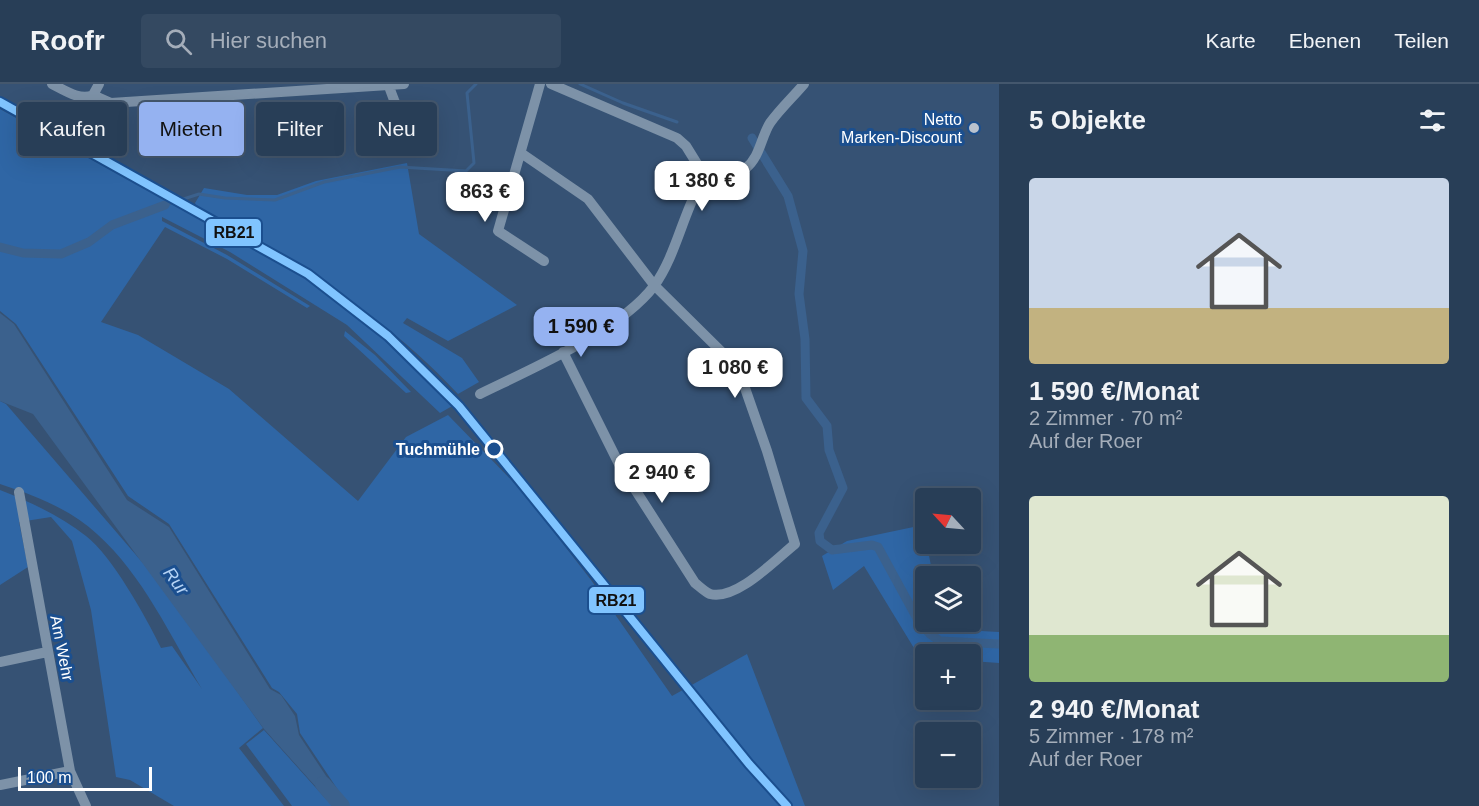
<!DOCTYPE html>
<html lang="de">
<meta charset="utf-8">
<style>
:root{--surface:#283e57;--page:#344961;--text:#f1f3f6;--muted:#a5aeba;--line:#44576d;--accent:#95b2f1}
body{margin:0;font-family:Arial,sans-serif;background:var(--page);color:var(--text);height:100vh;display:flex;flex-direction:column;font-size:22px;white-space:nowrap}
*{box-sizing:border-box;margin:0}
p{font-size:20px;color:var(--muted)}
.icon{flex:none;width:33px;height:33px;fill:none;stroke:currentColor;stroke-width:2;stroke-linecap:round;stroke-linejoin:round}
.map{position:relative;flex:1;overflow:hidden}
.panel{display:flex;flex-direction:column;background:var(--surface);width:480px}
.panel>*{flex:none}
.hud{position:absolute;left:18px;top:18px;width:570px;height:54px;display:flex;gap:12px}
.needle{width:39px;rotate:296deg}
.fabs{position:absolute;left:915px;top:404px;display:grid;gap:12px}
.fabs a{display:grid;place-items:center;width:66px;height:66px;border-radius:6px;background:var(--surface);box-shadow:0 6px 24px #0002,0 0 0 2px var(--line);font-size:30px}
.scale{position:absolute;left:18px;bottom:15px;width:134px;box-sizing:border-box;padding-left:6px;border:3px solid #fff;border-top:0;font-size:16px;line-height:21px;white-space:nowrap;color:#fff;-webkit-text-stroke:4px #1b4f8f;paint-order:stroke}
.price{position:absolute;translate:-50% -51px;padding:0 14px;border-radius:12px;background:#fff;color:#222;font-size:20px;line-height:39px;filter:drop-shadow(0 2px 3px #0008)}
.price::after{content:'';position:absolute;left:50%;top:36px;width:18px;height:14px;margin-left:-9px;background:inherit;clip-path:polygon(0 0,100% 0,50% 100%)}
.price.active{background:var(--accent);color:#111}
ul{padding:0;list-style:none}
li{display:grid;align-content:center;gap:12px;height:318px;padding:0 30px}
li span{display:grid;place-items:center;height:186px;border-radius:6px;color:#555}
li>.icon{margin-inline-start:auto}
span .icon{width:108px;height:108px;fill:#fffc;stroke-width:1}
li b{font-size:26px}
h2{display:flex;justify-content:space-between;align-items:center;height:72px;padding:0 30px;font-size:26px}
.pill{padding:0 21px;border-radius:6px;background:var(--surface);box-shadow:0 6px 24px #0002,0 0 0 2px var(--line);font-size:21px;line-height:54px}
.pill.active{background:var(--accent);color:#111}
header{display:flex;align-items:center;gap:36px;box-sizing:border-box;height:84px;padding:0 30px;background:var(--surface);border-bottom:2px solid var(--line)}
header strong{font-size:28px}
nav{display:flex;gap:33px;margin-inline-start:auto;font-size:21px}
.search{width:420px;height:54px;background:var(--page);display:flex;align-items:center;gap:15px;box-sizing:border-box;padding:0 21px;border-radius:6px;color:var(--muted);font-size:22px}
main{display:flex;flex:1;min-height:0}
.map>svg:first-child{display:block}
.green{fill:#2f66a5}
.water{fill:#3b618d}
.lines{fill:none;stroke-linecap:round;stroke-linejoin:round}
.stream{stroke:#3b618d;stroke-width:3}
.canal{stroke:#3b618d;stroke-width:9}
.river{stroke:#3b618d;stroke-width:16}
.street{stroke:#7d92a8;stroke-width:10}
.rail-1-casing{stroke:#1b4f8f;stroke-width:12}
.rail-1{stroke:#80c4ff;stroke-width:8}
.poi-dot{fill:#b9c2ce;stroke:#1b4f8f;stroke-width:2}
.stop-dot{fill:#1b4f8f;stroke:#fff;stroke-width:3}
.labels{text-anchor:middle;dominant-baseline:central;stroke-width:6;stroke-linejoin:round;paint-order:stroke}
.poi-label{font-size:16px;fill:#fff;stroke:#1b4f8f;text-anchor:end}
.stop-label{font-size:16px;font-weight:bold;fill:#fff;stroke:#1b4f8f;text-anchor:end}
.street-label{font-size:16px;fill:#fff;stroke:#1b4f8f}
.water-label{font-size:18px;font-style:italic;fill:#b5d3f5;stroke:#1b4f8f}
.line-badge{stroke:#1b4f8f;stroke-width:2}
.pale-badge-label{font-size:16px;text-anchor:middle;font-weight:bold;fill:#111}
</style>
<header>
<strong>Roofr</strong>
<div class="search"><svg class="icon" aria-label="search" viewBox="0 0 24 24"><circle cx="10" cy="10" r="6"/><path d="M15 15l6 6"/></svg>Hier suchen</div>
<nav><a>Karte</a><a>Ebenen</a><a>Teilen</a></nav>
</header>
<main>
<div class="map">
<svg width="999" height="722" viewBox="0 0 999 722">
<rect width="100%" height="100%" fill="#365274"/>
<path class="green" d="M 0,25 L 306,194 L 389,256 L 454,321 L 440,329 L 347,241 L 230,168 L 162,133 L 162,137 L 227,171 L 310,222 L 307,224 L 227,175 L 165,143 L 101,238 L 138,251 L 229,305 L 358,417 L 406,353 L 448,331 L 522,407 L 591,496 L 672,612 L 747,570 L 805,722 L 344,722 L 338,716 L 338,706 L 300,649 L 297,630 L 279,608 L 272,604 L 169,440 L 128,412 L 16,240 L 0,227 Z
M 407,79 L 419,150 L 517,221 L 448,257 L 407,234 L 403,239 L 462,274 L 479,298 L 458,310 C 382,228 294,178 197,123 L 195,119 L 204,104 L 247,111 L 277,111 L 316,97 Z
M 345,247 L 375,271 L 411,308 L 406,309 L 344,252 Z
M 0,317 L 6,320 L 161,500 L 263,644 L 239,664 L 284,722 L 174,722 L 130,696 L 116,693 L 91,526 L 72,457 L 51,433 L 19,438 L 28,483 L 0,501 L 0,406 C 30,418 61,432 86,452 C 112,472 146,533 161,564 L 172,562 L 202,605 C 171,553 143,491 97,450 C 70,425 34,411 0,400 Z
M 923,441 L 933,492 L 926,492 L 926,537 L 942,537 L 944,545 L 999,548 L 999,579 L 971,577 L 970,570 L 926,570 L 925,574 L 920,574 L 864,482 L 833,506 L 822,472 L 847,457 Z
M 264,646 L 325,714 L 340,722 L 292,722 L 246,660 Z"/>
<path class="water" d="M 0,229 L 14,240 L 127,416 L 169,443 L 270,605 L 281,611 L 295,632 L 299,651 L 336,707 L 336,717 L 325,713 L 264,645 L 33,330 L 0,317 Z"/>
<g class="lines">
<path class="stream" d="M 580,0 L 623,19 L 677,38
M 165,121 L 199,110 L 225,114 L 275,116 L 324,98 L 400,83 L 466,87 L 474,79 L 467,9 L 476,0"/>
<path class="canal" d="M 752,54 L 788,112 L 803,167 L 799,210 L 805,255 L 806,314 L 827,342 L 829,366 L 843,404 L 819,449 L 820,457 L 832,466 L 872,461 L 878,463 L 919,538 L 930,550 L 940,557 L 999,560
M 0,163 L 23,169 L 61,170 L 89,158 L 112,141 L 165,121"/>
<path class="river" d="M 323,700 L 342,722"/>
<path class="street" d="M 52,0 C 64,6 80,17 93,11
M 388,0 C 398,25 396,35 426,35
M 540,0 L 498,147 L 544,177
M 551,0 L 677,54 L 686,62 L 707,96
M 93,11 L 111,19 L 404,0
M 93,11 L 99,0
M 521,69 L 588,115 L 654,201 L 738,284 L 767,367 L 795,460 C 775,476 736,517 710,510 C 705,508 699,502 695,499 L 620,382 L 563,268
M 738,284 L 765,274
M 480,310 C 531,285 620,247 654,202 C 675,173 682,134 699,102 C 713,92 731,96 746,84 C 760,73 761,53 770,39 C 780,25 793,13 804,0
M 19,408 L 70,687 L 86,722
M 0,578 L 47,568
M 0,701 L 70,687"/>
<g class="rail-1-casing">
<path id="rail-1" d="M 0,18 L 308,190 L 388,252 L 459,322 L 749,680 L 787,722"/>
</g>
<use href="#rail-1" class="rail-1"/>
</g>
<circle class="poi-dot" cx="974" cy="44" r="6"/>
<circle class="stop-dot" cx="494" cy="365" r="8"/>
<g class="labels">
<g class="poi-label">
<text x="962" y="35">Netto<tspan x="962" dy="18">Marken-Discount</tspan></text>
</g>
<g class="stop-label">
<text x="480" y="365">Tuchmühle</text>
</g>
<g class="street-label">
<text transform="translate(62 564) rotate(79)">Am Wehr</text>
</g>
<g class="water-label">
<text transform="translate(176 497) rotate(54)">Rur</text>
</g>
</g>
<g class="line-badge">
<rect x="205" y="134" width="57" height="29" rx="6" fill="#80c4ff"/>
<rect x="588" y="502" width="57" height="28" rx="6" fill="#80c4ff"/>
</g>
<g class="pale-badge-label">
<text x="234" y="154">RB21</text>
<text x="616" y="522">RB21</text>
</g>
</svg>
<div class="fabs">
<a><svg class="needle" viewBox="-14 -14 28 28"><path d="M0-13l5 13h-10z" fill="#e53935"/><path d="M0 13l5-13h-10z" fill="#a5aeba"/></svg></a>
<a><svg class="icon" aria-label="layers" viewBox="0 0 24 24"><path d="M12 4l9 5-9 5-9-5zM3 14l9 5 9-5"/></svg></a>
<a>+</a>
<a>−</a>
</div>
<div class="scale">100 m</div>
<b class="price" style="left:702px;top:128px">1 380 €</b>
<b class="price" style="left:485px;top:139px">863 €</b>
<b class="price active" style="left:581px;top:274px">1 590 €</b>
<b class="price" style="left:735px;top:315px">1 080 €</b>
<b class="price" style="left:662px;top:420px">2 940 €</b>
<div class="hud">
<a class="pill">Kaufen</a>
<a class="pill active">Mieten</a>
<a class="pill">Filter</a>
<a class="pill">Neu</a>
</div>
</div>
<section class="panel">
<h2>5 Objekte<svg class="icon" aria-label="filters" viewBox="0 0 24 24"><path d="M4 7h16M4 17h16"/><circle cx="9" cy="7" r="2"/><circle cx="15" cy="17" r="2"/></svg></h2>
<ul>
<li><span style="background:linear-gradient(#c9d6e8 70%,#c2b280 0)"><svg class="icon" aria-label="home" viewBox="0 0 24 24"><path d="M3 11l9-7 9 7M6 9v11h12V9"/></svg></span><div><b>1 590 €/Monat</b><p>2 Zimmer · 70 m²</p><p>Auf der Roer</p></div></li>
<li><span style="background:linear-gradient(#dfe7d0 75%,#8fb573 0)"><svg class="icon" aria-label="home" viewBox="0 0 24 24"><path d="M3 11l9-7 9 7M6 9v11h12V9"/></svg></span><div><b>2 940 €/Monat</b><p>5 Zimmer · 178 m²</p><p>Auf der Roer</p></div></li>
</ul>
</section>
</main>
